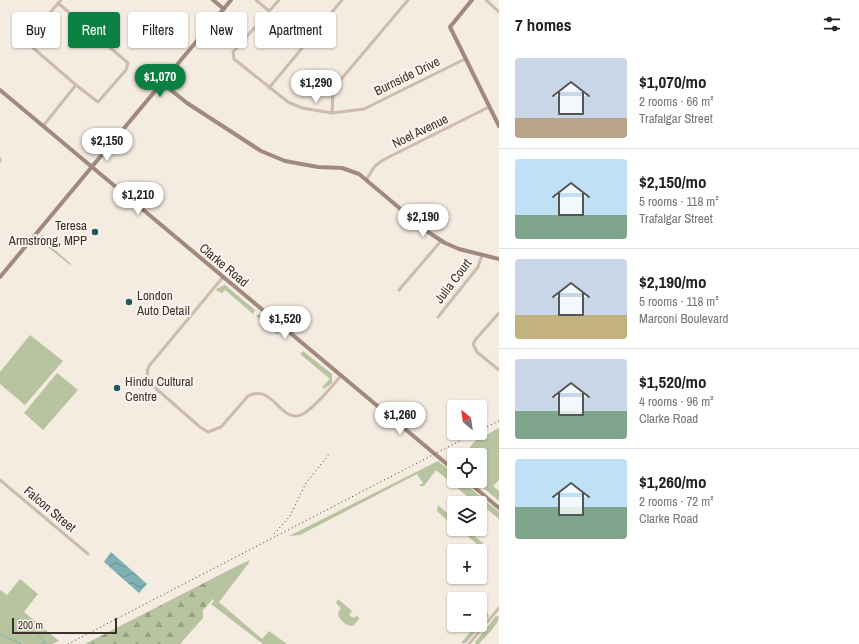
<!DOCTYPE html>
<meta charset="utf-8">
<style>
:root{--surface:#fff;--page:#f2f2f2;--text:#222;--muted:#767676;--line:#e0e0e0;--accent:#0b8043}
body{margin:0;font-family:"Archivo Narrow",sans-serif;background:var(--page);color:var(--text);height:100vh;display:flex;flex-direction:column;font-size:15px;white-space:nowrap}
*{box-sizing:border-box;margin:0}
p{font-size:13px;color:var(--muted)}
.icon{flex:none;width:22px;height:22px;fill:none;stroke:currentColor;stroke-width:2;stroke-linecap:round;stroke-linejoin:round}
.map{position:relative;flex:1;overflow:hidden}
.details{display:flex;flex-direction:column;background:var(--surface);width:360px}
.details>*{flex:none}
.guide{position:absolute;left:12px;top:12px;width:380px;height:36px;display:flex;gap:8px}
.needle{width:26px;rotate:331deg}
.tools{position:absolute;left:447px;top:400px;display:grid;gap:8px}
.tools a{display:grid;place-items:center;width:40px;height:40px;border-radius:4px;background:var(--surface);box-shadow:0 1px 3px #0004;font-size:20px}
.scale{position:absolute;left:12px;bottom:10px;width:105px;box-sizing:border-box;padding-left:4px;border:2px solid #3b302b;border-top:0;font-size:11px;line-height:14px;white-space:nowrap;color:#3b302b;-webkit-text-stroke:3px #fbf5ee;paint-order:stroke}
.price{position:absolute;translate:-50% -34px;padding:0 9px;border-radius:14px;background:#fff;color:#222;font-size:13px;line-height:26px;filter:drop-shadow(0 1px 2px #0008)}
.price::after{content:'';position:absolute;left:50%;top:24px;width:12px;height:9px;margin-left:-6px;background:inherit;clip-path:polygon(0 0,100% 0,50% 100%)}
.price.active{background:var(--accent);color:#fff}
ul{padding:0;list-style:none}
li{display:flex;align-items:center;gap:12px;height:100px;padding:0 16px}
li+li{border-top:1px solid var(--line)}
li span{display:grid;place-items:center;flex:none;width:112px;height:80px;border-radius:4px;color:#555}
li>.icon{margin-inline-start:auto}
span .icon{width:48px;height:48px;fill:#fffc;stroke-width:1}
li b{font-size:17px}
h2{display:flex;justify-content:space-between;align-items:center;height:48px;padding:0 16px;font-size:17px}
.pill{padding:0 14px;border-radius:4px;background:var(--surface);box-shadow:0 1px 3px #0004;font-size:14px;line-height:36px}
.pill.active{background:var(--accent);color:#fff}
main{display:flex;flex:1;min-height:0}
.map>svg:first-child{display:block}
.green{fill:#b8c4a0}
.forest{fill:url(#forest-firs)}
.water{fill:url(#water-waves)}
.lines{fill:none;stroke-linecap:round;stroke-linejoin:round}
.stream{stroke:#7fb0b2;stroke-width:1}
.street{stroke:#cdbbac;stroke-width:3}
.secondary{stroke:#a18a7d;stroke-width:4}
.rail{stroke:#3b302b;stroke-width:1;stroke-dasharray:1 3;stroke-linecap:butt}
.poi-dot{fill:#1f5a5e;stroke:#fbf5ee;stroke-width:1.5}
.labels{text-anchor:middle;dominant-baseline:central;stroke-width:4;stroke-linejoin:round;paint-order:stroke}
.street-label{font-size:13px;fill:#3b302b;stroke:#fbf5ee}
.poi-label{font-size:13px;fill:#3b302b;stroke:#fbf5ee;text-anchor:start}
</style>
<main>
<div class="map">
<svg width="499" height="644" viewBox="0 0 499 644">
<defs>
<pattern id="forest-firs" width="22" height="20" patternUnits="userSpaceOnUse"><rect width="22" height="20" fill="#b8c4a0"/><path d="M5 1l3.5 6h-7zM16 11l3.5 6h-7z" fill="#97a083"/></pattern>
<pattern id="water-waves" width="16" height="10" patternUnits="userSpaceOnUse"><rect width="16" height="10" fill="#7fb0b2"/><path d="M0 5q4-4 8 0t8 0" fill="none" stroke="#699091"/></pattern>
</defs>
<rect width="100%" height="100%" fill="#f4ebe1"/>
<path class="green" d="M 42,235 L 50,239 L 48,244 L 71,264 L 70,265 L 38,239 Z
M 225,285 L 255,310 L 253,314 L 225,290 L 222,293 L 217,291 L 216,289 Z
M 259,314 L 261,314 L 268,322 L 279,329 L 278,335 L 256,316 Z
M 30,335 L 63,361 L 25,405 L 0,384 L 0,372 Z
M 303,351 L 332,374 L 332,383 L 324,389 L 322,387 L 330,379 L 300,354 Z
M 57,373 L 78,390 L 43,430 L 24,413 Z
M 499,428 L 499,480 L 493,486 L 499,491 L 499,501 L 475,481 L 480,481 L 480,455 L 463,455 L 475,441 Z
M 438,461 L 454,474 L 454,481 L 462,481 L 499,512 L 499,519 L 482,505 L 480,507 L 480,503 L 475,503 L 436,470 L 424,486 L 418,486 L 423,483 L 417,474 L 300,535 L 289,536 Z
M 438,505 L 454,519 L 453,526 L 437,511 Z
M 460,529 L 466,529 L 483,543 L 481,548 Z
M 250,560 L 248,564 L 219,602 L 262,639 L 269,631 L 287,644 L 263,644 L 211,604 L 214,601 L 209,597 L 234,569 L 167,644 L 101,644 L 237,566 Z
M 20,579 L 38,594 L 24,612 L 59,641 L 52,644 L 0,644 L 0,590 L 7,595 Z
M 338,599 L 352,611 L 349,615 L 354,618 L 357,615 L 359,619 L 353,626 C 346,626 339,620 338,613 L 341,608 L 336,603 Z
M 487,612 L 489,616 L 466,643 L 461,643 L 476,625 L 480,625 L 480,620 Z
M 496,616 L 499,617 C 497,627 486,635 479,644 L 476,644 L 475,642 Z"/>
<path class="forest" d="M 235,567 L 209,597 L 212,600 L 203,610 L 203,618 L 180,644 L 85,644 Z"/>
<path class="water" d="M 111,552 L 147,584 L 139,593 L 104,562 Z"/>
<g class="lines">
<path class="stream" d="M 0,634 L 21,644
M 38,636 L 45,642
M 41,644 L 45,642 L 46,644"/>
<path class="street" d="M 256,0 L 269,11
M 279,0 L 233,52 L 234,59 L 288,102 L 302,108 L 332,113 L 364,109 L 465,59
M 486,0 L 499,12
M 58,3 L 128,63 L 126,70 L 98,102 L 76,85
M 269,88 L 342,0
M 332,113 L 333,92 L 338,83 L 408,0
M 43,126 L 76,85 L 31,46 L 28,38 L 61,0
M 0,159 L 0,161
M 366,180 L 375,166 L 383,160 L 489,107
M 223,277 L 149,366 C 146,373 146,379 152,385 L 200,427 L 208,432 L 221,427 L 248,396 C 273,383 280,423 301,415 C 314,409 331,387 341,376
M 399,290 L 441,241
M 499,313 L 476,339 L 473,344 L 477,352 L 499,370
M 438,317 L 478,267 L 482,255
M 0,480 L 88,554
M 469,644 L 499,608"/>
<path class="secondary" d="M 213,0 L 224,9
M 472,0 L 450,27 L 499,126
M 162,83 L 187,103 L 261,151 L 285,161 L 318,167 L 342,168 L 359,174 L 428,232 L 445,243 L 459,249 L 499,259
M 0,90 L 454,470
M 0,277 L 231,0
M 467,481 L 499,508"/>
<path class="rail" d="M 480,430 L 499,421
M 274,534 L 290,516 L 306,483 L 330,453
M 68,644 L 475,433"/>
</g>
<g class="poi-dot">
<circle cx="95" cy="232" r="4"/>
<circle cx="129" cy="302" r="4"/>
<circle cx="117" cy="388" r="4"/>
</g>
<g class="labels">
<g class="street-label">
<text transform="translate(407 76) rotate(-26)">Burnside Drive</text>
<text transform="translate(420 131) rotate(-26)">Noel Avenue</text>
<text transform="translate(224 265) rotate(40)">Clarke Road</text>
<text transform="translate(453 281) rotate(-53)">Julia Court</text>
<text transform="translate(50 509) rotate(40)">Falcon Street</text>
</g>
<g class="poi-label">
<text x="87" y="225" text-anchor="end">Teresa<tspan x="87" dy="15">Armstrong, MPP</tspan></text>
<text x="137" y="295">London<tspan x="137" dy="15">Auto Detail</tspan></text>
<text x="125" y="381">Hindu Cultural<tspan x="125" dy="15">Centre</tspan></text>
</g>
</g>
</svg>
<div class="tools">
<a><svg class="needle" viewBox="-14 -14 28 28"><path d="M0-13l5 13h-10z" fill="#e53935"/><path d="M0 13l5-13h-10z" fill="#767676"/></svg></a>
<a><svg class="icon" aria-label="locate" viewBox="0 0 24 24"><circle cx="12" cy="12" r="6"/><path d="M12 2v4M12 18v4M2 12h4M18 12h4"/></svg></a>
<a><svg class="icon" aria-label="layers" viewBox="0 0 24 24"><path d="M12 4l9 5-9 5-9-5zM3 14l9 5 9-5"/></svg></a>
<a>+</a>
<a>−</a>
</div>
<div class="scale">200 m</div>
<b class="price active" style="left:160px;top:98px">$1,070</b>
<b class="price" style="left:316px;top:104px">$1,290</b>
<b class="price" style="left:107px;top:162px">$2,150</b>
<b class="price" style="left:138px;top:216px">$1,210</b>
<b class="price" style="left:423px;top:238px">$2,190</b>
<b class="price" style="left:285px;top:340px">$1,520</b>
<b class="price" style="left:400px;top:436px">$1,260</b>
<div class="guide">
<a class="pill">Buy</a>
<a class="pill active">Rent</a>
<a class="pill">Filters</a>
<a class="pill">New</a>
<a class="pill">Apartment</a>
</div>
</div>
<section class="details">
<h2>7 homes<svg class="icon" aria-label="filters" viewBox="0 0 24 24"><path d="M4 7h16M4 17h16"/><circle cx="9" cy="7" r="2"/><circle cx="15" cy="17" r="2"/></svg></h2>
<ul>
<li><span style="background:linear-gradient(#c9d6e8 75%,#b9a48a 0)"><svg class="icon" aria-label="home" viewBox="0 0 24 24"><path d="M3 11l9-7 9 7M6 9v11h12V9"/></svg></span><div><b>$1,070/mo</b><p>2 rooms · 66 m²</p><p>Trafalgar Street</p></div></li>
<li><span style="background:linear-gradient(#bfe0f5 70%,#7fa58c 0)"><svg class="icon" aria-label="home" viewBox="0 0 24 24"><path d="M3 11l9-7 9 7M6 9v11h12V9"/></svg></span><div><b>$2,150/mo</b><p>5 rooms · 118 m²</p><p>Trafalgar Street</p></div></li>
<li><span style="background:linear-gradient(#c9d6e8 70%,#c2b280 0)"><svg class="icon" aria-label="home" viewBox="0 0 24 24"><path d="M3 11l9-7 9 7M6 9v11h12V9"/></svg></span><div><b>$2,190/mo</b><p>5 rooms · 118 m²</p><p>Marconi Boulevard</p></div></li>
<li><span style="background:linear-gradient(#c9d6e8 65%,#7fa58c 0)"><svg class="icon" aria-label="home" viewBox="0 0 24 24"><path d="M3 11l9-7 9 7M6 9v11h12V9"/></svg></span><div><b>$1,520/mo</b><p>4 rooms · 96 m²</p><p>Clarke Road</p></div></li>
<li><span style="background:linear-gradient(#bfe0f5 60%,#7fa58c 0)"><svg class="icon" aria-label="home" viewBox="0 0 24 24"><path d="M3 11l9-7 9 7M6 9v11h12V9"/></svg></span><div><b>$1,260/mo</b><p>2 rooms · 72 m²</p><p>Clarke Road</p></div></li>
</ul>
</section>
</main>
